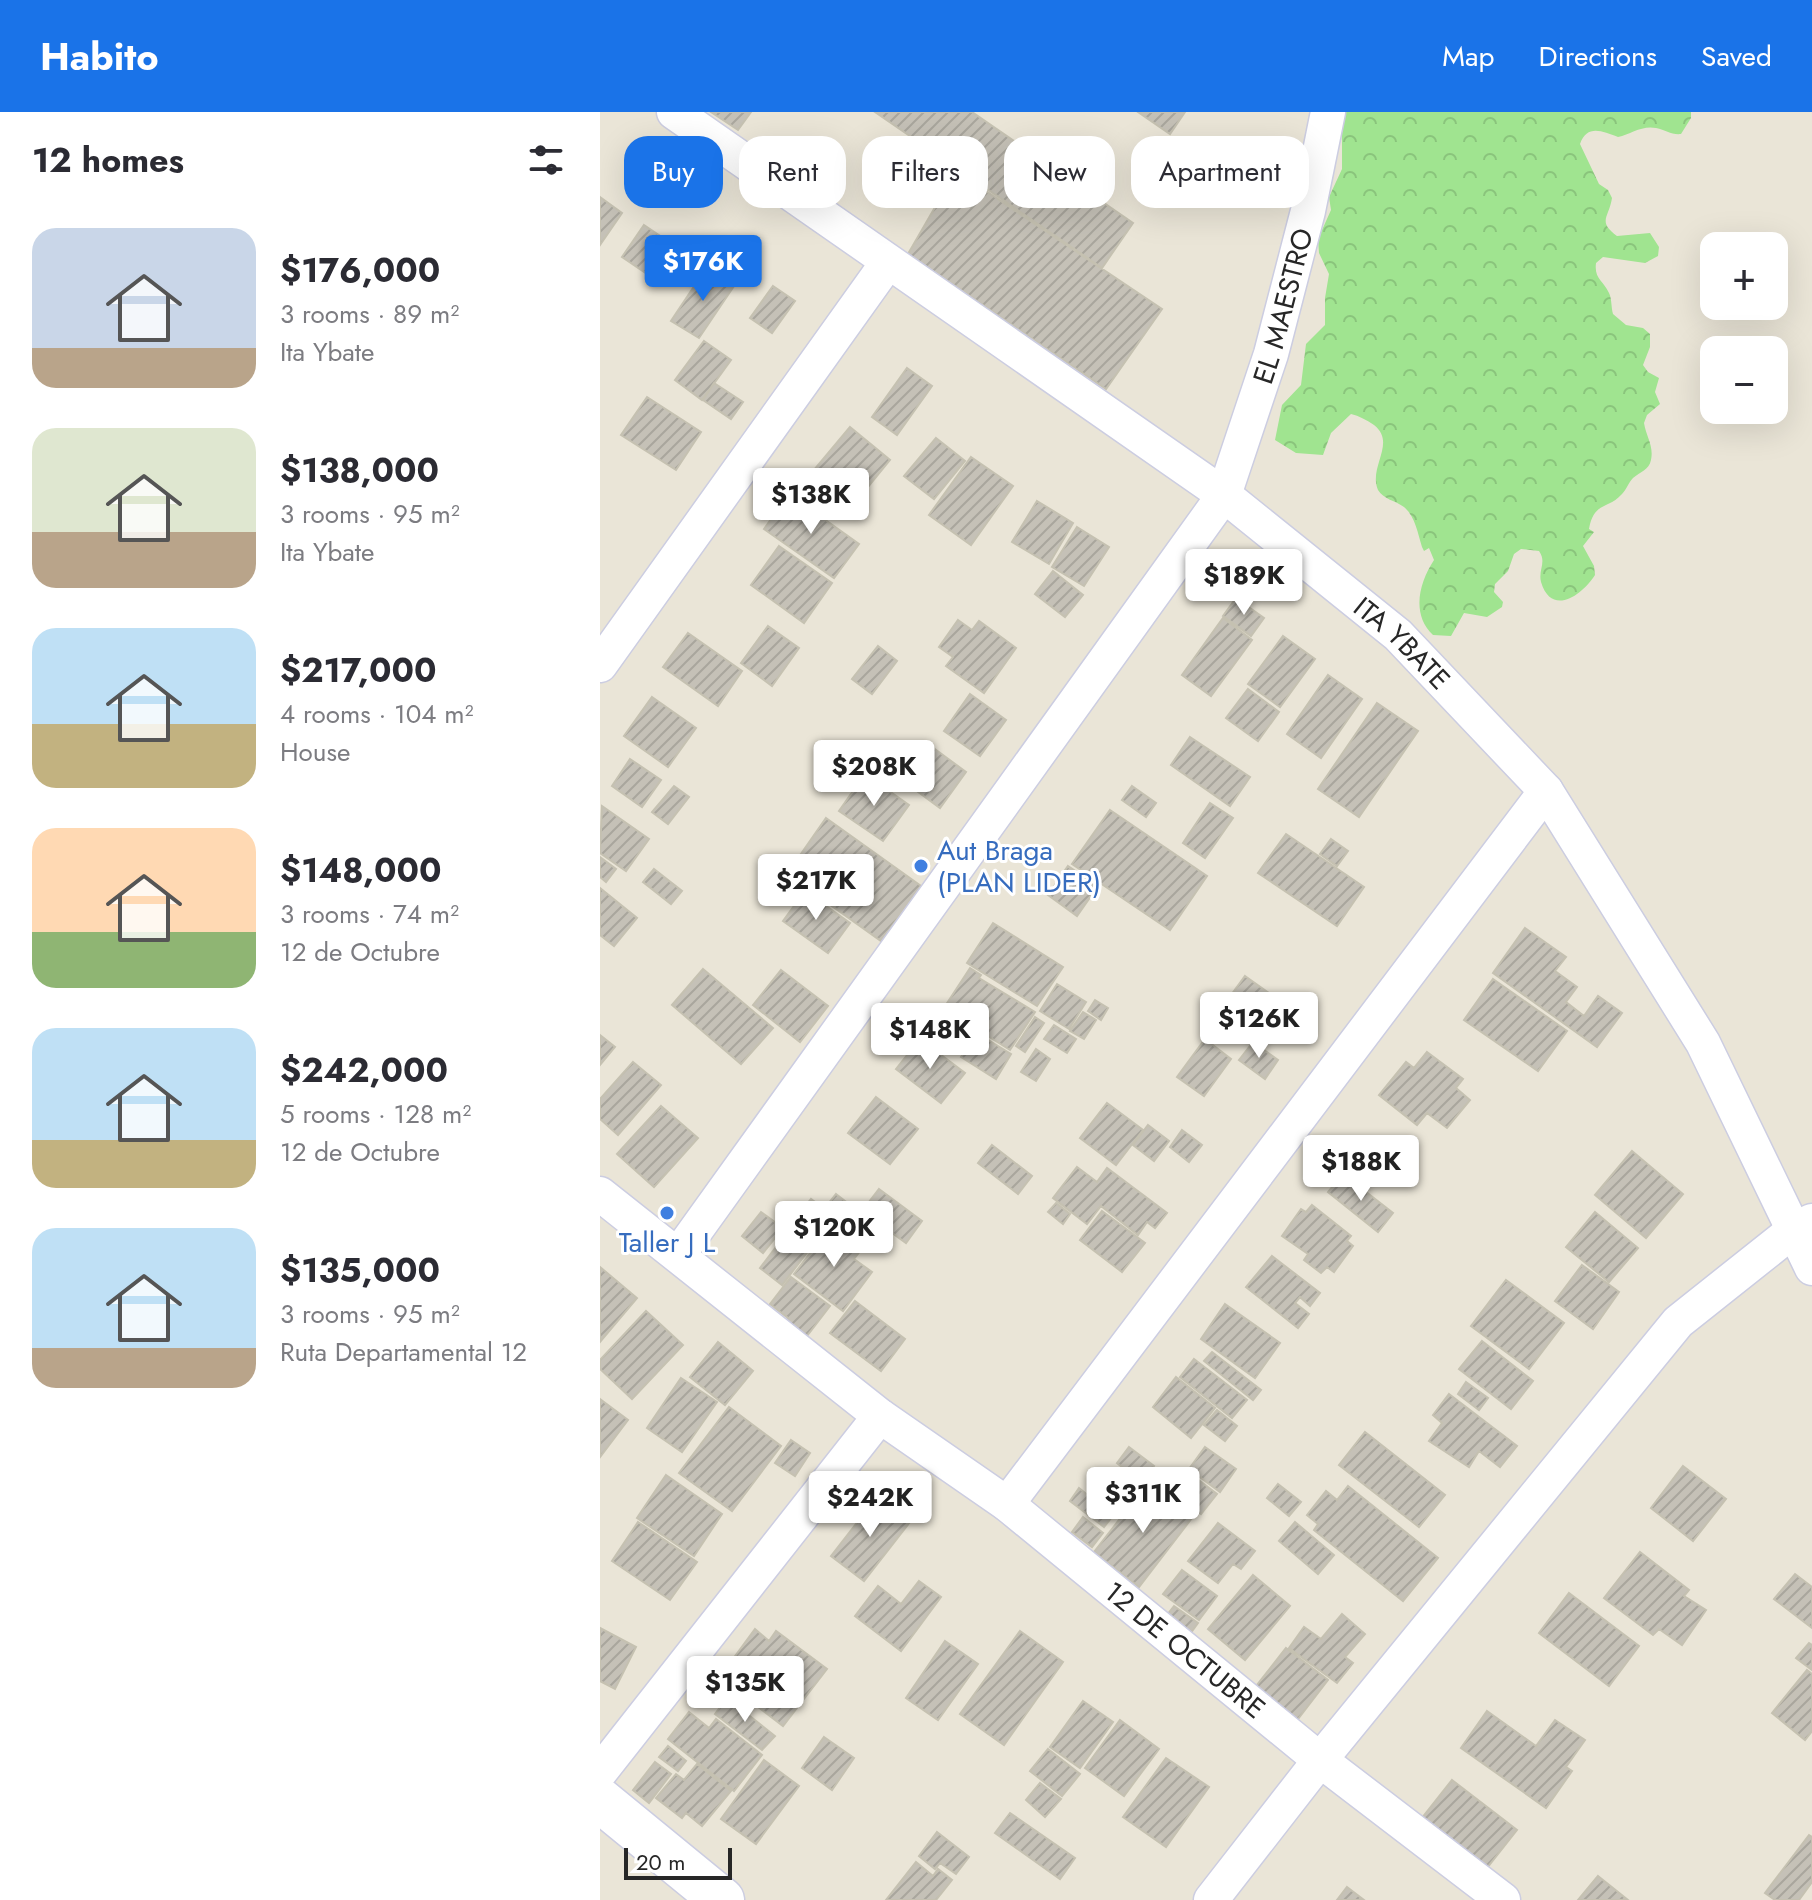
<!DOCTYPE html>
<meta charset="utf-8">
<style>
:root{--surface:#fff;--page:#f7f7f7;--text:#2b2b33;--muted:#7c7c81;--accent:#1a73e8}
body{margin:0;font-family:Jost,sans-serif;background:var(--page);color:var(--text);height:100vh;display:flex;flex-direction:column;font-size:30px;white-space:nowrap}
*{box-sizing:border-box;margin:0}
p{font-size:26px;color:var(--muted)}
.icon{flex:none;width:44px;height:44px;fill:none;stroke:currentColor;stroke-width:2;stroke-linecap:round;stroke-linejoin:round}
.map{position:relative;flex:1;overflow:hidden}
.panel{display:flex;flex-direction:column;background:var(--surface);width:600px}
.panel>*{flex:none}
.hud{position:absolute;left:24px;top:24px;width:760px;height:72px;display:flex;gap:16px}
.controls{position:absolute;left:1100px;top:120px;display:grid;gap:16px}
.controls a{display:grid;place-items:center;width:88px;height:88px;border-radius:16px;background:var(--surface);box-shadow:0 8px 32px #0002;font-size:40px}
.scale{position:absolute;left:24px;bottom:20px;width:108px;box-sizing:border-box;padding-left:8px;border:4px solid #272727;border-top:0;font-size:22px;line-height:28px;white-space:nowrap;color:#272727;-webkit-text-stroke:6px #fff;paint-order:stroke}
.price{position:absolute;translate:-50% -68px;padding:0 18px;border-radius:8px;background:#fff;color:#222;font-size:26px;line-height:52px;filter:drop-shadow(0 2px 4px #0008)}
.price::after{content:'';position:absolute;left:50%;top:48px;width:24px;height:18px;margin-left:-12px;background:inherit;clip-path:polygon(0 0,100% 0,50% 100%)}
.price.selected{background:var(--accent);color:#fff}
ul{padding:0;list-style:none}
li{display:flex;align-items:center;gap:24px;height:200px;padding:0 32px}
li span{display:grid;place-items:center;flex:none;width:224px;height:160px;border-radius:24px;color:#555}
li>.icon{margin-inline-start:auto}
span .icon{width:96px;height:96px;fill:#fffc;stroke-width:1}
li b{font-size:34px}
h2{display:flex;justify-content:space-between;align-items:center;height:96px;padding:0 32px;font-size:34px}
.pill{padding:0 28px;border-radius:24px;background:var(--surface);box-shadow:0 8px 32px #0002;font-size:28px;line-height:72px}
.pill.selected{background:var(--accent);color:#fff}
header{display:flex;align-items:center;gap:48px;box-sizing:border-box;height:112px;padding:0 40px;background:var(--accent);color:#fff}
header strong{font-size:38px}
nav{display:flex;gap:44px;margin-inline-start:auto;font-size:28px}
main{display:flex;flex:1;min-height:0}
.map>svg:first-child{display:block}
.forest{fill:url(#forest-crowns)}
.building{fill:url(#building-hatch);stroke:#c5c1b1;stroke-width:2}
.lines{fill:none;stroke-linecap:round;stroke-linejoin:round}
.street-casing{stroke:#cccde1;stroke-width:37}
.secondary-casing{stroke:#cccde1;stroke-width:47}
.street{stroke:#fff;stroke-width:34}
.secondary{stroke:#fff;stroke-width:44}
.shop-dot{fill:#3f7fe0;stroke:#fff;stroke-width:3}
.labels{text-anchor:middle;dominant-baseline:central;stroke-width:6;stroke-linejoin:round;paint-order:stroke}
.street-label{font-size:28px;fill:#272727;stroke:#fff}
.shop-label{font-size:28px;fill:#366cbe;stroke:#fff;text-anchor:start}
</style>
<header>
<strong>Habito</strong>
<nav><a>Map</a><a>Directions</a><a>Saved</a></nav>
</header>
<main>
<section class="panel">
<h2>12 homes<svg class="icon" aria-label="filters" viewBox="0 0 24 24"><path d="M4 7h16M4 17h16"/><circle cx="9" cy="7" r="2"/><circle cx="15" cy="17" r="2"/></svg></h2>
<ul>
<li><span style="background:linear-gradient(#c9d6e8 75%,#b9a48a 0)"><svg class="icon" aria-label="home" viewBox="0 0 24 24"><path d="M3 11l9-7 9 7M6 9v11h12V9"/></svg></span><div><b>$176,000</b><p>3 rooms · 89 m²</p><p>Ita Ybate</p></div></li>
<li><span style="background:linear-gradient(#dfe7d0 65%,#b9a48a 0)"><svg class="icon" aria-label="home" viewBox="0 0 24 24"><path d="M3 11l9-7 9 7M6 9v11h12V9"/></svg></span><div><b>$138,000</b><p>3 rooms · 95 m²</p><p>Ita Ybate</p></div></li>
<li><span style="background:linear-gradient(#bfe0f5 60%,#c2b280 0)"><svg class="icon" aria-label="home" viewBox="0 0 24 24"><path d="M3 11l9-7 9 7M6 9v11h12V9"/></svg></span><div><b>$217,000</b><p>4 rooms · 104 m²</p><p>House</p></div></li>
<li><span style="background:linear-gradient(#ffd9b3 65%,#8fb573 0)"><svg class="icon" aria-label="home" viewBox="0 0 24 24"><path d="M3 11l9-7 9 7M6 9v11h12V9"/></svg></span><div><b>$148,000</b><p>3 rooms · 74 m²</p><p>12 de Octubre</p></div></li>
<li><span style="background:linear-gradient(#bfe0f5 70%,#c2b280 0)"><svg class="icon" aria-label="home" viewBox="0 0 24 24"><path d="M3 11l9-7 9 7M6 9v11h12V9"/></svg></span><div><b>$242,000</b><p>5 rooms · 128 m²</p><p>12 de Octubre</p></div></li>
<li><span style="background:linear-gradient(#bfe0f5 75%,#b9a48a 0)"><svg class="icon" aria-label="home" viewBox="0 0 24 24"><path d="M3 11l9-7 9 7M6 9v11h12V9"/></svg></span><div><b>$135,000</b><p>3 rooms · 95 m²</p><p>Ruta Departamental 12</p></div></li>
</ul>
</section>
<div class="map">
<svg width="1212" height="1788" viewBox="0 0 1212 1788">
<defs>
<pattern id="forest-crowns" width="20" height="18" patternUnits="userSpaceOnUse" patternTransform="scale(2)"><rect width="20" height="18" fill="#a0e490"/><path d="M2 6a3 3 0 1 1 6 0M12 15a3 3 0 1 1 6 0" fill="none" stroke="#8ac47c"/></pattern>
<pattern id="building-hatch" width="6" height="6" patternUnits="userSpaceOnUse" patternTransform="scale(2)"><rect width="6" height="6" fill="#c5c1b7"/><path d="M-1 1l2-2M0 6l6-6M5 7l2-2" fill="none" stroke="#a9a69d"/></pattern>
</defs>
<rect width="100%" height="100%" fill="#eae5d7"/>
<path class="forest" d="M 742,0 L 1091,0 L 1091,6 L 1081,22 C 1071,23 1066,18 1056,16 C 1042,13 1031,22 1018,25 C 1002,19 987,12 980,32 L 999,72 L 1008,78 L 1012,86 C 1009,106 997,109 1017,124 L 1050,121 L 1059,135 L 1058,144 L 1045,151 L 1003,145 L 996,151 C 994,167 1003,168 1009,181 C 1012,187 1011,195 1013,202 L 1026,213 L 1043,216 L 1050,222 L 1050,235 L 1043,253 L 1048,260 L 1059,266 L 1055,280 L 1060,292 L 1047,303 L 1044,311 C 1046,324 1054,334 1051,348 C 1049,358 1040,360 1033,366 C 1028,371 1027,377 1022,382 C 1008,398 994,389 989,417 L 994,420 L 983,434 L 994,454 L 995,463 C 983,482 952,506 941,470 C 938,458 947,450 939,439 L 921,437 L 914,442 L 908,459 L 895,472 L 894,480 L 903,490 L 902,495 L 887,505 L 864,501 L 851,524 L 833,523 C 811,502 819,471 834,448 L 829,436 L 824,439 L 822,435 C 818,422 815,404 804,395 C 796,389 783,387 778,378 C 768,355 797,331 774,313 C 767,308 759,304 751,302 L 731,321 L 723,343 L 696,341 L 675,328 L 682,293 L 701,273 L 706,232 L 725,213 L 725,186 L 729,162 L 719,141 L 718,127 L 731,98 L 729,85 L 742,57 Z"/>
<path class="building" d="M 111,0 L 151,0 L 138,18 Z
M 275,0 L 372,0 L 533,111 L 502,156 Z
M 538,0 L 585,0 L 570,22 Z
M 356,59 L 562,197 L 506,277 L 308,142 Z
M 0,85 L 22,101 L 0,133 Z
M 44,113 L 84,140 L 62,172 L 22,145 Z
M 107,155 L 134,174 L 99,226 L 71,209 Z
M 173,174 L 195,189 L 172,221 L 150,206 Z
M 104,229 L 131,248 L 102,288 L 75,268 Z
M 307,256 L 332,274 L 297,323 L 272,305 Z
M 114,271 L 143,290 L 131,307 L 103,288 Z
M 47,285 L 101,320 L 76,358 L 21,323 Z
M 250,315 L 290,348 L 254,392 L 213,359 Z
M 336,326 L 365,349 L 334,387 L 304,364 Z
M 371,345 L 413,374 L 371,433 L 329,403 Z
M 189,382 L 259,432 L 234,466 L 164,417 Z
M 437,389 L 473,411 L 449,452 L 412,430 Z
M 477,415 L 509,435 L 484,474 L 452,455 Z
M 179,434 L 232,471 L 204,511 L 151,473 Z
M 453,459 L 483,483 L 465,505 L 435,482 Z
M 636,486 L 664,506 L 651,524 L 623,504 Z
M 623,506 L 652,528 L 611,584 L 582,563 Z
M 358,508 L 372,518 L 379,509 L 416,536 L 384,581 L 346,554 L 353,545 L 339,535 Z
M 168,514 L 199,536 L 172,574 L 141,551 Z
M 88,521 L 142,559 L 118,594 L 63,555 Z
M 683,524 L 715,547 L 680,595 L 648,572 Z
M 278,534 L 297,549 L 272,582 L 252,567 Z
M 728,563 L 762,587 L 721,646 L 687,622 Z
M 648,577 L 679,600 L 658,629 L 626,606 Z
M 370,582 L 406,608 L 380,644 L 344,619 Z
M 52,585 L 96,616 L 68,655 L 24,624 Z
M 777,591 L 818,619 L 759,705 L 718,677 Z
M 590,625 L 650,665 L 630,694 L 571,653 Z
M 328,632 L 366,660 L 340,696 L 302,668 Z
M 30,647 L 61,668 L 42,695 L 12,674 Z
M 265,662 L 309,693 L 283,729 L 239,699 Z
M 74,674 L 89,685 L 68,712 L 52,700 Z
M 532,674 L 556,691 L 546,705 L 522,688 Z
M 610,691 L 633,706 L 605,746 L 583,731 Z
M 2,694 L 49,727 L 26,759 L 0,741 Z
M 510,698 L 607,764 L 570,818 L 472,752 Z
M 226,706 L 321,774 L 281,829 L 187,762 Z
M 686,722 L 764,775 L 737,814 L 658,761 Z
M 731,727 L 748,739 L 737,754 L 720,742 Z
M 0,745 L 16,757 L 6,770 L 0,765 Z
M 468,754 L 498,774 L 477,804 L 448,783 Z
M 54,757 L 82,779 L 71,792 L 43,770 Z
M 0,776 L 37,806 L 14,834 L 0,823 Z
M 205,779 L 250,811 L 228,841 L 183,809 Z
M 393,811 L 463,855 L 437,894 L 367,851 Z
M 925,816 L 966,845 L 955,859 L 977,875 L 966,890 L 984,904 L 998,884 L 1022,901 L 997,935 L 893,861 Z
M 370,856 L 381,863 L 379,866 L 435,900 L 410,938 L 356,904 L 352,909 L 340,902 Z
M 103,857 L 173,916 L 141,952 L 72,893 Z
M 181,858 L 228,894 L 200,930 L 153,893 Z
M 645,864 L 687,894 L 668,921 L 626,890 Z
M 893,867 L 967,919 L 938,959 L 864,908 Z
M 457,872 L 486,890 L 469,917 L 440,899 Z
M 495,888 L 508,896 L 501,908 L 488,899 Z
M 483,900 L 496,908 L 484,927 L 470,919 Z
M 636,900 L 652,911 L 644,923 L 627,911 Z
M 435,905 L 444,911 L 425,940 L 416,934 Z
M 454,913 L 476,927 L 467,941 L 444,927 Z
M 377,921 L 411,942 L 396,967 L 361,945 Z
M 0,923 L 15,935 L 0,953 Z
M 320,927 L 365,961 L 341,991 L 296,957 Z
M 605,927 L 631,947 L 604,984 L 577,965 Z
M 653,930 L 678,948 L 665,967 L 639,948 Z
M 436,937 L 450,947 L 436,969 L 421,960 Z
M 827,940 L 863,967 L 856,976 L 870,988 L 847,1016 L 827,1001 L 817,1013 L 779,983 L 806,950 L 814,956 Z
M 33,950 L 61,973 L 18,1023 L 0,1007 L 0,987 Z
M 276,985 L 318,1017 L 290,1052 L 248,1021 Z
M 507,991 L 543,1018 L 516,1053 L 480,1026 Z
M 61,994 L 98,1026 L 54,1075 L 17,1042 Z
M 548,1013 L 569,1029 L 554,1049 L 533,1033 Z
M 582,1018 L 602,1033 L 589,1050 L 570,1035 Z
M 392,1033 L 432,1064 L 418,1082 L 378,1051 Z
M 1032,1039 L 1083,1082 L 1046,1126 L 995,1083 Z
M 477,1055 L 497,1070 L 507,1056 L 567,1101 L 555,1116 L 547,1110 L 538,1123 L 501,1094 L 487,1112 L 453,1086 Z
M 743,1062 L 793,1101 L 778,1120 L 728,1080 Z
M 279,1077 L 322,1109 L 306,1131 L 262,1099 Z
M 236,1082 L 250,1093 L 233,1113 L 229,1110 L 222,1119 L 199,1102 L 211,1087 L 224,1097 Z
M 456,1091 L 470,1102 L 463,1112 L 448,1100 Z
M 712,1093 L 751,1124 L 747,1129 L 753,1134 L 734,1160 L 727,1155 L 721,1161 L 704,1148 L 708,1142 L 682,1124 L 701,1097 L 706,1100 Z
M 502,1099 L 545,1131 L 522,1160 L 480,1128 Z
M 161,1100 L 183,1116 L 163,1141 L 142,1124 Z
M 995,1100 L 1038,1136 L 1009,1170 L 966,1135 Z
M 198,1106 L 220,1124 L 182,1173 L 160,1156 Z
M 231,1114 L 261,1138 L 254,1147 L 272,1160 L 243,1199 L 194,1162 Z
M 672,1144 L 720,1181 L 710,1194 L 700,1185 L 695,1191 L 709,1202 L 698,1216 L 646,1175 Z
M 982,1153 L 1019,1180 L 993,1217 L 955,1189 Z
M 0,1155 L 37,1186 L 0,1230 Z
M 191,1165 L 230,1194 L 200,1233 L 185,1210 L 188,1206 L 170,1192 Z
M 906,1168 L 964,1211 L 929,1257 L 871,1214 Z
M 255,1189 L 305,1227 L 281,1259 L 230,1221 Z
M 625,1192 L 680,1231 L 655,1266 L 601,1227 Z
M 46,1199 L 83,1233 L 32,1287 L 0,1257 L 0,1248 Z
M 882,1229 L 933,1269 L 911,1297 L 859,1257 Z
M 118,1230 L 153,1259 L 125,1293 L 90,1265 Z
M 612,1240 L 661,1278 L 653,1288 L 604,1249 Z
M 594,1247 L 647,1288 L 632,1306 L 580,1265 Z
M 576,1265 L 615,1296 L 591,1326 L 553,1295 Z
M 81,1266 L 117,1290 L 82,1340 L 47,1316 Z
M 866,1270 L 888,1286 L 879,1298 L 858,1282 Z
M 849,1282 L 917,1334 L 900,1355 L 879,1339 L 869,1355 L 829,1329 L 842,1311 L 833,1303 Z
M 0,1287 L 28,1308 L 0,1345 Z
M 129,1295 L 181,1334 L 132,1399 L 79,1361 Z
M 617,1298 L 637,1314 L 625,1329 L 604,1313 Z
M 765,1320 L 845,1383 L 819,1415 L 739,1353 Z
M 191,1328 L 210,1341 L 195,1364 L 175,1351 Z
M 529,1335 L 554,1354 L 541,1370 L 517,1351 Z
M 605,1335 L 636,1357 L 620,1380 L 589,1357 Z
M 1083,1354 L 1126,1387 L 1093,1429 L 1051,1396 Z
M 66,1363 L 122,1402 L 94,1444 L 37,1406 Z
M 600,1369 L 617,1382 L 601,1402 L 584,1389 Z
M 547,1372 L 592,1406 L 539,1475 L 494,1440 Z
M 678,1372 L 701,1390 L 689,1404 L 667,1386 Z
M 748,1374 L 838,1446 L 803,1489 L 714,1418 L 718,1412 L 707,1403 L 726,1379 L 737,1388 Z
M 479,1376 L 495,1389 L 505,1376 L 524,1390 L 504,1415 L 470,1389 Z
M 277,1385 L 310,1410 L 264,1469 L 231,1444 Z
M 483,1405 L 503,1421 L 492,1435 L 472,1420 Z
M 38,1410 L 97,1450 L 70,1488 L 12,1449 Z
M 695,1410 L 734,1443 L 718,1462 L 679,1429 Z
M 618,1411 L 655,1439 L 641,1457 L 633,1452 L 618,1471 L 588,1449 Z
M 1040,1440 L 1089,1478 L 1084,1484 L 1106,1498 L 1082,1533 L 1059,1517 L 1053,1523 L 1004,1486 Z
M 582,1458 L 617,1484 L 599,1508 L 563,1482 Z
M 1195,1462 L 1212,1475 L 1212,1516 L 1174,1487 Z
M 653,1463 L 690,1494 L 645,1548 L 608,1517 Z
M 319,1469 L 341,1485 L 301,1539 L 255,1504 L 278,1474 L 301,1492 Z
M 969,1481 L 1039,1534 L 1009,1574 L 939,1521 Z
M 574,1494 L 598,1511 L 587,1526 L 563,1508 Z
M 742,1502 L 765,1522 L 745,1545 L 753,1551 L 737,1571 L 689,1536 L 704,1515 L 721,1527 Z
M 0,1516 L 36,1535 L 15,1577 L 0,1569 Z
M 155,1517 L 169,1529 L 176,1519 L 227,1557 L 183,1614 L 145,1585 L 156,1570 L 130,1551 Z
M 420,1519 L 463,1550 L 404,1633 L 360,1602 Z
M 345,1529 L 378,1552 L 338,1608 L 306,1586 Z
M 1209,1531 L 1212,1533 L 1212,1558 L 1196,1546 Z
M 686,1536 L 728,1568 L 691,1616 L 649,1583 Z
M 1207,1558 L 1212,1562 L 1212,1619 L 1205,1628 L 1172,1601 Z
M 127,1586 L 175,1624 L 162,1638 L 115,1602 Z
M 483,1589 L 513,1610 L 480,1656 L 450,1635 Z
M 887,1599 L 936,1634 L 955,1608 L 985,1628 L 966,1655 L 972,1659 L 946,1696 L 861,1636 Z
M 89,1600 L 109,1616 L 116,1607 L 162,1643 L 134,1679 L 68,1627 Z
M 520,1608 L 559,1637 L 524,1684 L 485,1656 Z
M 224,1625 L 254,1646 L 232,1678 L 202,1656 Z
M 68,1634 L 86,1649 L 78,1659 L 59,1645 Z
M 448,1637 L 480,1662 L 462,1684 L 430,1659 Z
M 566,1646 L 609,1675 L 566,1735 L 523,1705 Z
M 164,1648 L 199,1674 L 156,1732 L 121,1707 Z
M 55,1650 L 71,1662 L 49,1691 L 33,1678 Z
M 97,1652 L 131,1679 L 102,1714 L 86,1701 L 82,1706 L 56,1686 L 76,1662 L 84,1668 Z
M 852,1668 L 917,1718 L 879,1766 L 814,1716 Z
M 440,1671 L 461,1687 L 445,1705 L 426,1688 Z
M 410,1701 L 475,1746 L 460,1767 L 395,1721 Z
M 337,1720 L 369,1745 L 356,1762 L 340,1751 L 335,1757 L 319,1744 Z
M 1209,1723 L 1212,1725 L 1212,1770 L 1199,1788 L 1175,1788 L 1165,1781 Z
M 316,1750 L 333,1764 L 338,1757 L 352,1768 L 336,1788 L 286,1788 Z
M 998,1764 L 1028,1788 L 978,1788 Z
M 747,1775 L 764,1788 L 737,1788 Z"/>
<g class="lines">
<g class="street-casing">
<g id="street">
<path id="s1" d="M 74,0 L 624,383 L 798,523 L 946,679 L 1103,931 L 1212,1156"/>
<path d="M 0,553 L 288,150"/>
<path id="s2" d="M 0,1082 L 280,1304 L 407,1392 L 720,1648 L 903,1788"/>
<path id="s3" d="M 78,1143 L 624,383 L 671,242 L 708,99 L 728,0"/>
<path d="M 407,1392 L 946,679"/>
<path d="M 0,1660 L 280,1304"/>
<path d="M 611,1788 L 720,1648 L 1078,1210 L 1195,1117 L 1212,1109"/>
</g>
</g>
<g class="secondary-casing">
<path id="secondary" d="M 0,1688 L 122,1788"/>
</g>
<use href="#street" class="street"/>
<use href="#secondary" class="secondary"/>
</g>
<g class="shop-dot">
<circle cx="321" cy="754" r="8"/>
<circle cx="67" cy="1101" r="8"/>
</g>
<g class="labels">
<g class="street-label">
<text stroke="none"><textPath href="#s3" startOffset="1134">EL MAESTRO</textPath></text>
<text stroke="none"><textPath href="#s1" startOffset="902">ITA YBATE</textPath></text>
<text stroke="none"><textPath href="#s2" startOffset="742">12 DE OCTUBRE</textPath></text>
</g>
<g class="shop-label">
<text x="337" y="738">Aut Braga<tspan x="337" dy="32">(PLAN LIDER)</tspan></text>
<text x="67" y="1130" text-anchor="middle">Taller J L</text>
</g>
</g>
</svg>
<div class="controls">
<a>+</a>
<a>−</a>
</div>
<div class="scale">20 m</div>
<b class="price selected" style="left:103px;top:191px">$176K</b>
<b class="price" style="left:211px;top:424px">$138K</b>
<b class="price" style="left:644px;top:505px">$189K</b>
<b class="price" style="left:274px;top:696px">$208K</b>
<b class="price" style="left:216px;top:810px">$217K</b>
<b class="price" style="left:659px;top:948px">$126K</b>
<b class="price" style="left:330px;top:959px">$148K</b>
<b class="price" style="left:761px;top:1091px">$188K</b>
<b class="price" style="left:234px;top:1157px">$120K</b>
<b class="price" style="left:543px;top:1423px">$311K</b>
<b class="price" style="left:270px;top:1427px">$242K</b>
<b class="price" style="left:145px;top:1612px">$135K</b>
<div class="hud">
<a class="pill selected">Buy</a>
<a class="pill">Rent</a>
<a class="pill">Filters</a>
<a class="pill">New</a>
<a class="pill">Apartment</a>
</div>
</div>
</main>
